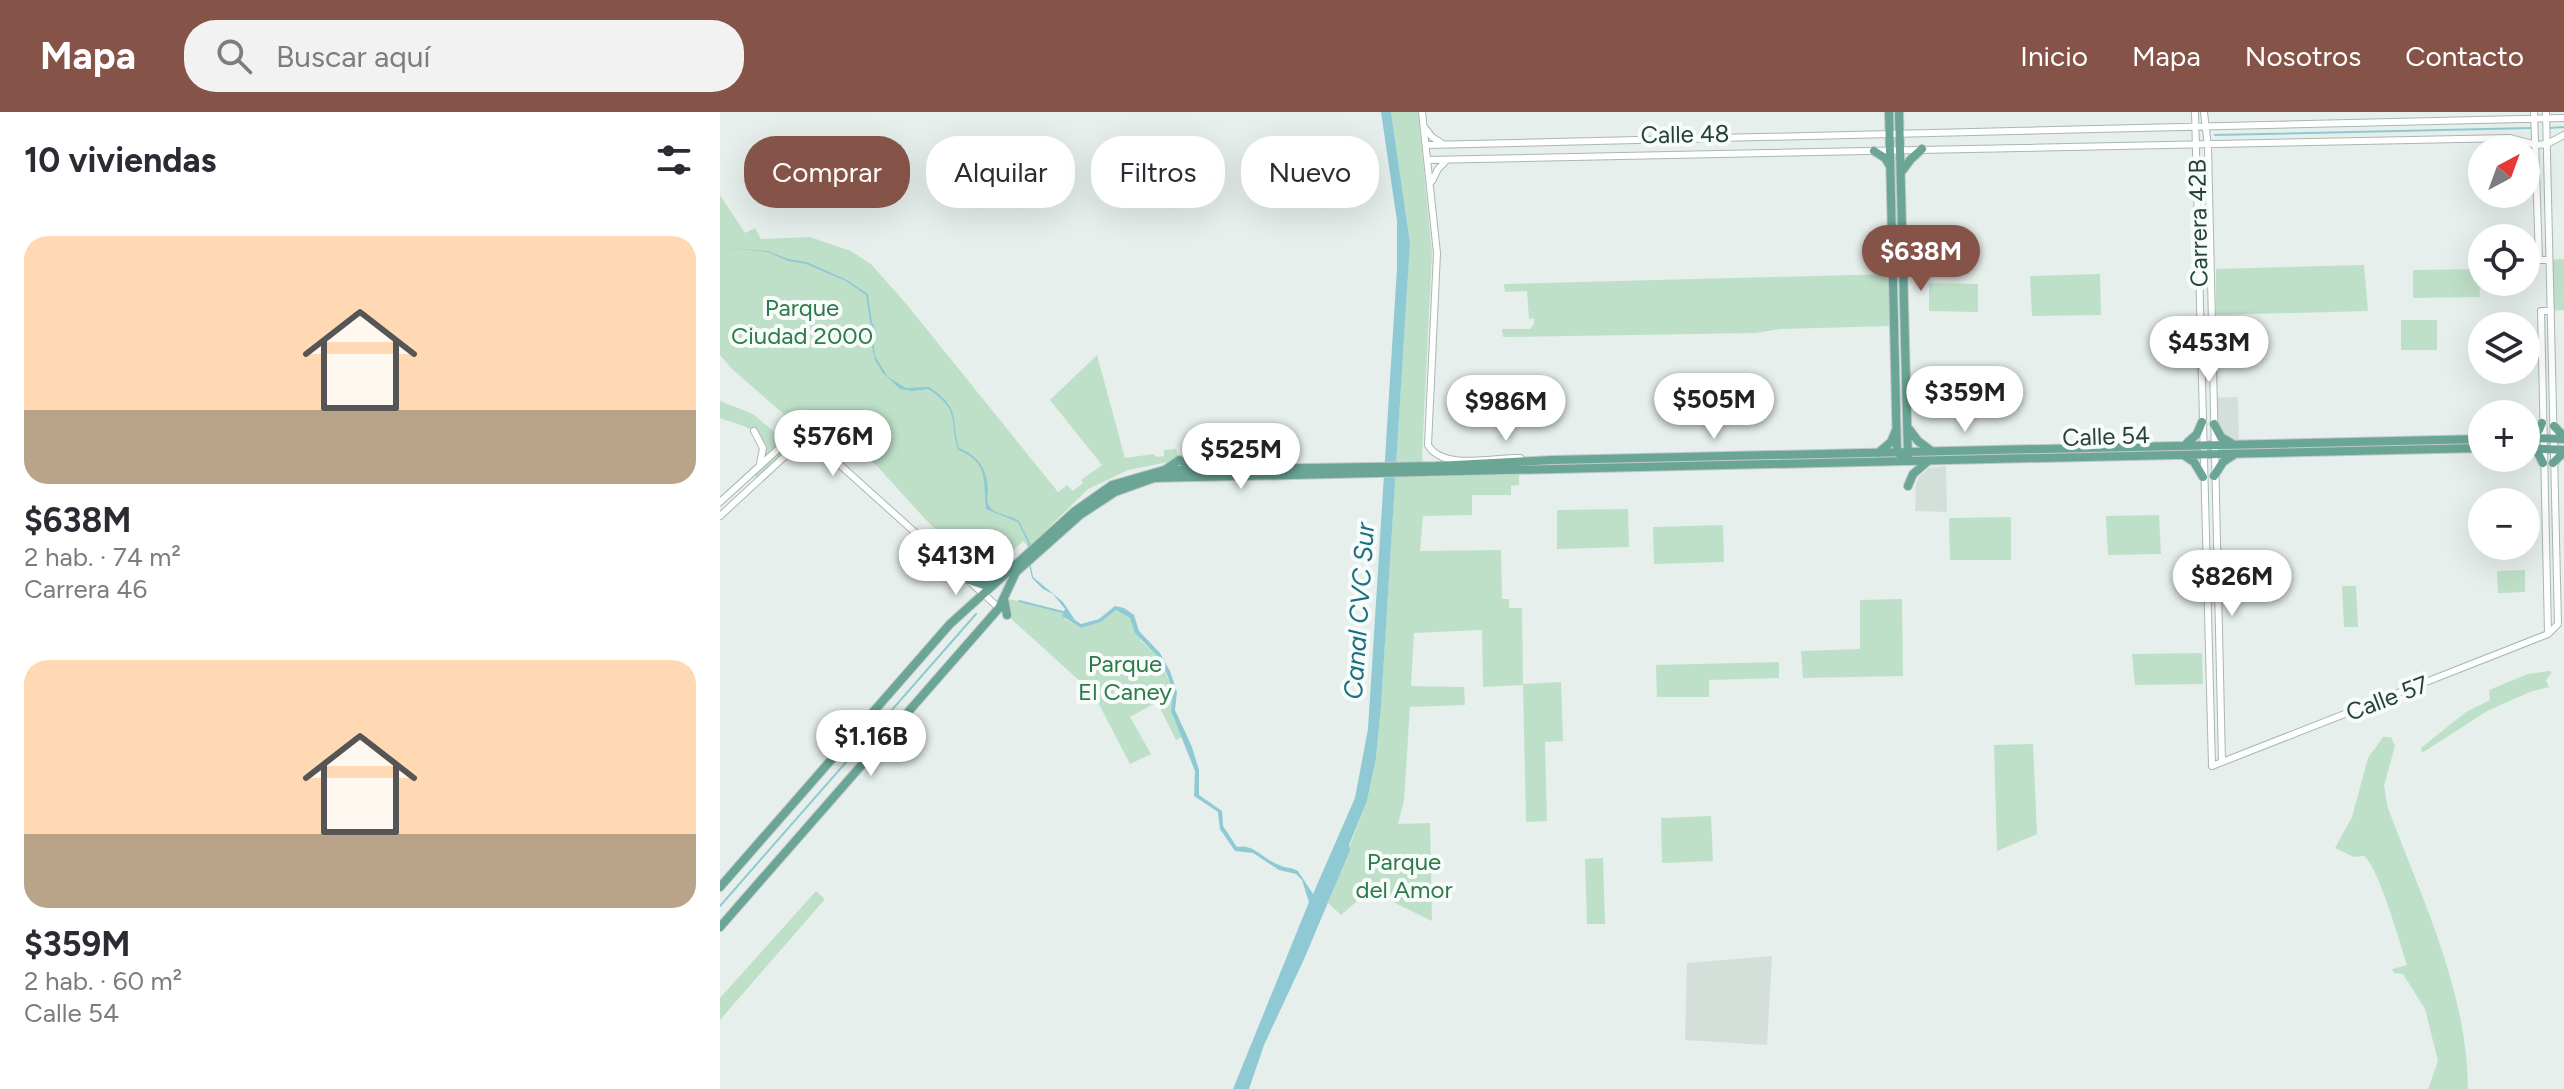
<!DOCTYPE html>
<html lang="es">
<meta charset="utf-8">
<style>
:root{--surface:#fff;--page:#f2f2f3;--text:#2b2b33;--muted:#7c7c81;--accent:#855347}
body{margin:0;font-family:Figtree,sans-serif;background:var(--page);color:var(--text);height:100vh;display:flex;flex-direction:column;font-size:30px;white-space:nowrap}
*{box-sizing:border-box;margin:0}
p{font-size:26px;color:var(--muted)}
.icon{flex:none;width:44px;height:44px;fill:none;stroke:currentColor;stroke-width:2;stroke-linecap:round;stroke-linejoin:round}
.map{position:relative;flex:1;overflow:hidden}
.sheet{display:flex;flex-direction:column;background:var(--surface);width:720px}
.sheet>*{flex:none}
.top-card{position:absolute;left:24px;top:24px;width:760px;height:72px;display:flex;gap:16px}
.needle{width:52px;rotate:41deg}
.buttons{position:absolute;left:1748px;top:24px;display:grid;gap:16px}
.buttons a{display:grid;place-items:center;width:72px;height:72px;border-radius:50%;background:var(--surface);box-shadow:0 8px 32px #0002;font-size:40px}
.price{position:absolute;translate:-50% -68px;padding:0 18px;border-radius:28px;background:#fff;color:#222;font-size:26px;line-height:52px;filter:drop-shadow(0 2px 4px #0008)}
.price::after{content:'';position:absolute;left:50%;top:48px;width:24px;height:18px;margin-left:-12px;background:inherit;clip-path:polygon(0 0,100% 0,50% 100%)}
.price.selected{background:var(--accent);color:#fff}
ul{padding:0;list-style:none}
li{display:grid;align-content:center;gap:16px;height:424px;padding:0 24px}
li span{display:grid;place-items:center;height:248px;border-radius:24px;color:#555}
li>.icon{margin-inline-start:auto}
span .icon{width:144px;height:144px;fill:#fffc;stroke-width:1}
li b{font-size:34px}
h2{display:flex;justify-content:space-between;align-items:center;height:96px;padding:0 24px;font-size:34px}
.chip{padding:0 28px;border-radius:32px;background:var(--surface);box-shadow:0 8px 32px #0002;font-size:28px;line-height:72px}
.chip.selected{background:var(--accent);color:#fff}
header{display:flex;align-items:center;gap:48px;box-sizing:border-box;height:112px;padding:0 40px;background:var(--accent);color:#fff}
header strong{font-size:38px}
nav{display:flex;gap:44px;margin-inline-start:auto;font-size:28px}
.search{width:560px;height:72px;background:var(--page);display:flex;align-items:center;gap:20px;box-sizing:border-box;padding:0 28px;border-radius:32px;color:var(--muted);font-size:30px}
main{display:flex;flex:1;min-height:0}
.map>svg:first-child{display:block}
.built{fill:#d4dfda}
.green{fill:#bfe0c8}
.water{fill:#8ec9d4}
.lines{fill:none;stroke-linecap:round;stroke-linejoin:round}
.stream{stroke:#8ec9d4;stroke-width:2}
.minor-casing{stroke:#a8b8b2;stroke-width:8}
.major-casing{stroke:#c2cac8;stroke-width:10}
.minor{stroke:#fff;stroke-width:6}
.major{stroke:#6aa596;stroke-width:8}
.labels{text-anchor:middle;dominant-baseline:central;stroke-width:8;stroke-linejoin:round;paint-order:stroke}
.street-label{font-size:24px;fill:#24423a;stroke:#f7fbf9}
.park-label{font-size:24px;fill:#2d7a4b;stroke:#f7fbf9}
.water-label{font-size:26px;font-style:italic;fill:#1c6f80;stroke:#f7fbf9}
</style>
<header>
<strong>Mapa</strong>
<div class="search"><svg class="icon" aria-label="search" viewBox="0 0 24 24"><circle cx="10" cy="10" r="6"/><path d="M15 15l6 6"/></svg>Buscar aquí</div>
<nav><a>Inicio</a><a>Mapa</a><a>Nosotros</a><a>Contacto</a></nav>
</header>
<main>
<section class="sheet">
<h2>10 viviendas<svg class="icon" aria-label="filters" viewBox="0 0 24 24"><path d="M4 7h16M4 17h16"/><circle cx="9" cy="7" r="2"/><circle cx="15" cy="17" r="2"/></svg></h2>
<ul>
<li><span style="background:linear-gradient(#ffd9b3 70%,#b9a48a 0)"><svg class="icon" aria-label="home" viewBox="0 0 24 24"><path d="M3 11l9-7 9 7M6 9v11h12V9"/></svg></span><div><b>$638M</b><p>2 hab. · 74 m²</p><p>Carrera 46</p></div></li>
<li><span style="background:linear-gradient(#ffd9b3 70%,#b9a48a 0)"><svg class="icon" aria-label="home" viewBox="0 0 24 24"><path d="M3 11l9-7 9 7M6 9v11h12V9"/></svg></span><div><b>$359M</b><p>2 hab. · 60 m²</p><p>Calle 54</p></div></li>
</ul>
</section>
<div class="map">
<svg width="1844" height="977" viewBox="0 0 1844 977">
<rect width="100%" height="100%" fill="#e6efeb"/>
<path class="built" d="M 1518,285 L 1519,332 L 1498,321 L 1493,286 Z
M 1226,354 L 1227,400 L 1195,399 L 1196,372 L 1199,365 L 1209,356 Z
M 1052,844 L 1047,933 L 965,928 L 967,851 Z"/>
<path class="green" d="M 671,0 L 698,0 L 712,141 L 702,344 L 705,365 L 799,362 L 799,373 L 791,374 L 791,383 L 752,383 L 752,403 L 703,404 L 700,439 L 781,438 L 782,487 L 789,487 L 789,496 L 802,496 L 803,572 L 841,570 L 843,629 L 825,630 L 827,709 L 806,710 L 803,573 L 763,575 L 762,518 L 694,521 L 691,574 L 744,575 L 745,593 L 690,595 L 684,688 L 678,712 L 710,711 L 712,809 L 671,789 L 651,777 L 621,803 L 608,791 L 647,689 L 656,646 L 661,594 L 690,131 Z
M 0,83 L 25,121 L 35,116 L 41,127 L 90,125 L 131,139 L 152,153 L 188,194 L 338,380 L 347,373 L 353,379 L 363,371 L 361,368 L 382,353 L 330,288 L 377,243 L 405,346 L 434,342 L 436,345 L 444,344 L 444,338 L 456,337 L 459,348 L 408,358 L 368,377 L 309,435 L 303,429 L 271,460 L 262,461 L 206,408 L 157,354 L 140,340 L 99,321 L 93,327 L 70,318 L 75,312 L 11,256 L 0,243 Z
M 1844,147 L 1844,198 L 1831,199 L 1829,148 Z
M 1644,153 L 1648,199 L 1496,203 L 1496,157 Z
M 1759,157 L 1760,185 L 1693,186 L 1693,158 Z
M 1171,162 L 1172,214 L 1060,217 L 1036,221 L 783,225 L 782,217 L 810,217 L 814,212 L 814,206 L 809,207 L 807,179 L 785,180 L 784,172 Z
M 1380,162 L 1381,203 L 1312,204 L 1310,164 Z
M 1209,171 L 1258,172 L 1258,200 L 1209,199 Z
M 1681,208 L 1717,208 L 1717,238 L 1681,238 Z
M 0,289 L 33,302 L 66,330 L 77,333 L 39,368 L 32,361 C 43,350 47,330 33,319 C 25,313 9,310 0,306 Z
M 908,397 L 909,435 L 837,437 L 837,398 Z
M 1439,403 L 1441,442 L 1388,443 L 1386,404 Z
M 1291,405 L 1291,448 L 1230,448 L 1229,406 Z
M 1003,413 L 1004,450 L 934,452 L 933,415 Z
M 1805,458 L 1805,480 L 1778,481 L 1777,459 Z
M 1622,474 L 1636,474 L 1638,515 L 1624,515 Z
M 284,486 L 343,500 L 345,507 L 361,516 L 381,510 L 396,498 L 410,506 L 421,529 L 437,544 L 446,561 L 453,581 L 453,605 L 462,625 L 456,628 L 437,590 L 410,605 L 431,642 L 410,652 L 373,581 L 287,503 Z
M 1182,487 L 1183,564 L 1083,566 L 1081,539 L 1140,537 L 1140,488 Z
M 1482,541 L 1483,572 L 1415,573 L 1412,542 Z
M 1059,550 L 1059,566 L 989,568 L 989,585 L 937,585 L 936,553 Z
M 1828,559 L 1832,560 L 1826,568 L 1829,575 L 1810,580 L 1767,599 L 1702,641 L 1701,636 L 1746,600 L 1770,588 L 1769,578 L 1808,562 Z
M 1663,625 L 1671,625 L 1675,634 L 1664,674 L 1668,696 C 1702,788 1747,877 1748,977 L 1708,977 L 1718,949 L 1705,897 L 1683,862 L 1674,861 L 1672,857 L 1687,853 C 1680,831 1659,756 1644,744 L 1634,745 L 1615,736 L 1632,705 L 1648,646 Z
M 1313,632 L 1317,722 L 1277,739 L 1274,633 Z
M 991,704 L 993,749 L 942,751 L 941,706 Z
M 883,746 L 885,812 L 867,812 L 865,747 Z
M 96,779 L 105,787 L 0,908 L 0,886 Z"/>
<path class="water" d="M 661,0 L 671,0 L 690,131 L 661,594 L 656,646 L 647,689 L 629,733 L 630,738 L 585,845 L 544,933 L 529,977 L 513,977 L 589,790 L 582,768 L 576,762 L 559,758 L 533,741 L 515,739 L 500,717 L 498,700 L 474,684 L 475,659 L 451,599 L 453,581 L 447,562 L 437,544 L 415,521 L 410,506 L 396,498 L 381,510 L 361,516 L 342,504 L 345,497 L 333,482 L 323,477 L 312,466 L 307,444 L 308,431 L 298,410 L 266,397 C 263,368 269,350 238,338 C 229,308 241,298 208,277 L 192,279 L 180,277 L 162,260 L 155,248 L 152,235 L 154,220 L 150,210 L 146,183 L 126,169 L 86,152 L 68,149 L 48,140 L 0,135 L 48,139 L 68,147 L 87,150 L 127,168 L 148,182 L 152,210 L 156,220 L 154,235 L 155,244 L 168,265 L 186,276 L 209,275 C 242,297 230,305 239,336 C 258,344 266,355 268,376 C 268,383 265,389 270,395 C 276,403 291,403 299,409 L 310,431 L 309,444 L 313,465 L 343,490 L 355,508 L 361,512 L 379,507 L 395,494 L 404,496 L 414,503 L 419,519 L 440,541 L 450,559 L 457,580 L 455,598 L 472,635 L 479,658 L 479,683 L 502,699 L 503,714 L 517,735 C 534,731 544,748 559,753 C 565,756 571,755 578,759 L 593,782 L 635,686 L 648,617 L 677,156 L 677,109 Z"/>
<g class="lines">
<path class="stream" d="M 1829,16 L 1844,15
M 1495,23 L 1811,16
M 299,489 L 343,500
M 0,794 L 256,502"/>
<g class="minor-casing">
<path id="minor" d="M 702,0 L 717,141 L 708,333 C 723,359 774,345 800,346
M 1475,0 L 1492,654 L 1828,522 L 1838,512 L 1826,0
M 1484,0 L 1488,35 L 1502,650
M 1814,0 L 1819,148 L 1829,148
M 705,16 L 712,25 L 723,32
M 706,33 L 1844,6
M 707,48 L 1790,26 L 1816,33 L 1827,32 L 1844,23
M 712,69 L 718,57 L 726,49
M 34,319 L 43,336 L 40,352
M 0,390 L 66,330 L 91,337 L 119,352 L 279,496
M 0,404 L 77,333
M 1828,521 L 1821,199 L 1831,199"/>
</g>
<g class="major-casing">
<path id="major" d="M 1169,0 L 1177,340 L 1181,343
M 1179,0 L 1188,345
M 1154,39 L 1165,46 L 1170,54
M 1182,59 L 1191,47 L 1202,37
M 1494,312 L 1501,325 L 1511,331
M 1834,314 L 1844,325
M 1189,317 L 1198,329 L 1210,338
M 1810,325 L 1819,318 L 1822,311
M 1806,326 L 1844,327
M 1467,331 L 1477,322 L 1482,310
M 1806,336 L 1844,338
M 1811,337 L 1818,341 L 1823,351
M 1158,341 L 1171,330 L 1176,318
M 1465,344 L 1474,350 L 1483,365
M 1833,351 L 1844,340
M 446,357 L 459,348 L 472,355
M 1494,364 L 1503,350 L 1515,342
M 1188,374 L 1193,362 L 1207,350
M 249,468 L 264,473 L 274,471
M 284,487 L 287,503
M 0,775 L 230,512 L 355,399 L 392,373 L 444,358 L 716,354 L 832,348 L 1762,327
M 0,815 L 279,496 L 296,460 L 360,403 L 395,380 L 434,366 L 1762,336"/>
</g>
<use href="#minor" class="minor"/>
<use href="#major" class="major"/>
</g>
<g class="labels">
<g class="street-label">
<text transform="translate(965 22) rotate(-1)">Calle 48</text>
<text transform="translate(1478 111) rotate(-91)">Carrera 42B</text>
<text transform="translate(1386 324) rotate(-2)">Calle 54</text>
<text transform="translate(1667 586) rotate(-21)">Calle 57</text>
</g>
<g class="park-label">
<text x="82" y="195">Parque<tspan x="82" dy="28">Ciudad 2000</tspan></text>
<text x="405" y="551">Parque<tspan x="405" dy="28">El Caney</tspan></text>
<text x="684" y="749">Parque<tspan x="684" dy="28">del Amor</tspan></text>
</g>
<g class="water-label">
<text transform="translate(639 499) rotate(-86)">Canal CVC Sur</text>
</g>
</g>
</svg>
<div class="buttons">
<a><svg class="needle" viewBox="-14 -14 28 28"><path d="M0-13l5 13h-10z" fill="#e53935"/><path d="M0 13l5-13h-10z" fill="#7c7c81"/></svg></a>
<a><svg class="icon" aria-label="locate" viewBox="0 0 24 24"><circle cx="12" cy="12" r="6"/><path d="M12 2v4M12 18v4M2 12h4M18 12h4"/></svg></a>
<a><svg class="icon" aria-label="layers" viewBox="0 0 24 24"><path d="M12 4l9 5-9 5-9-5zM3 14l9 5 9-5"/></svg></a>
<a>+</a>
<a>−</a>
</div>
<b class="price selected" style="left:1201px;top:181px">$638M</b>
<b class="price" style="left:1489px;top:272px">$453M</b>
<b class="price" style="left:1245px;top:322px">$359M</b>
<b class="price" style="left:994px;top:329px">$505M</b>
<b class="price" style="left:786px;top:331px">$986M</b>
<b class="price" style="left:113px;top:366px">$576M</b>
<b class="price" style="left:521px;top:379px">$525M</b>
<b class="price" style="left:236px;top:485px">$413M</b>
<b class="price" style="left:1512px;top:506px">$826M</b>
<b class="price" style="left:151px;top:666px">$1.16B</b>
<div class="top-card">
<a class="chip selected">Comprar</a>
<a class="chip">Alquilar</a>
<a class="chip">Filtros</a>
<a class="chip">Nuevo</a>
</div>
</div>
</main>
